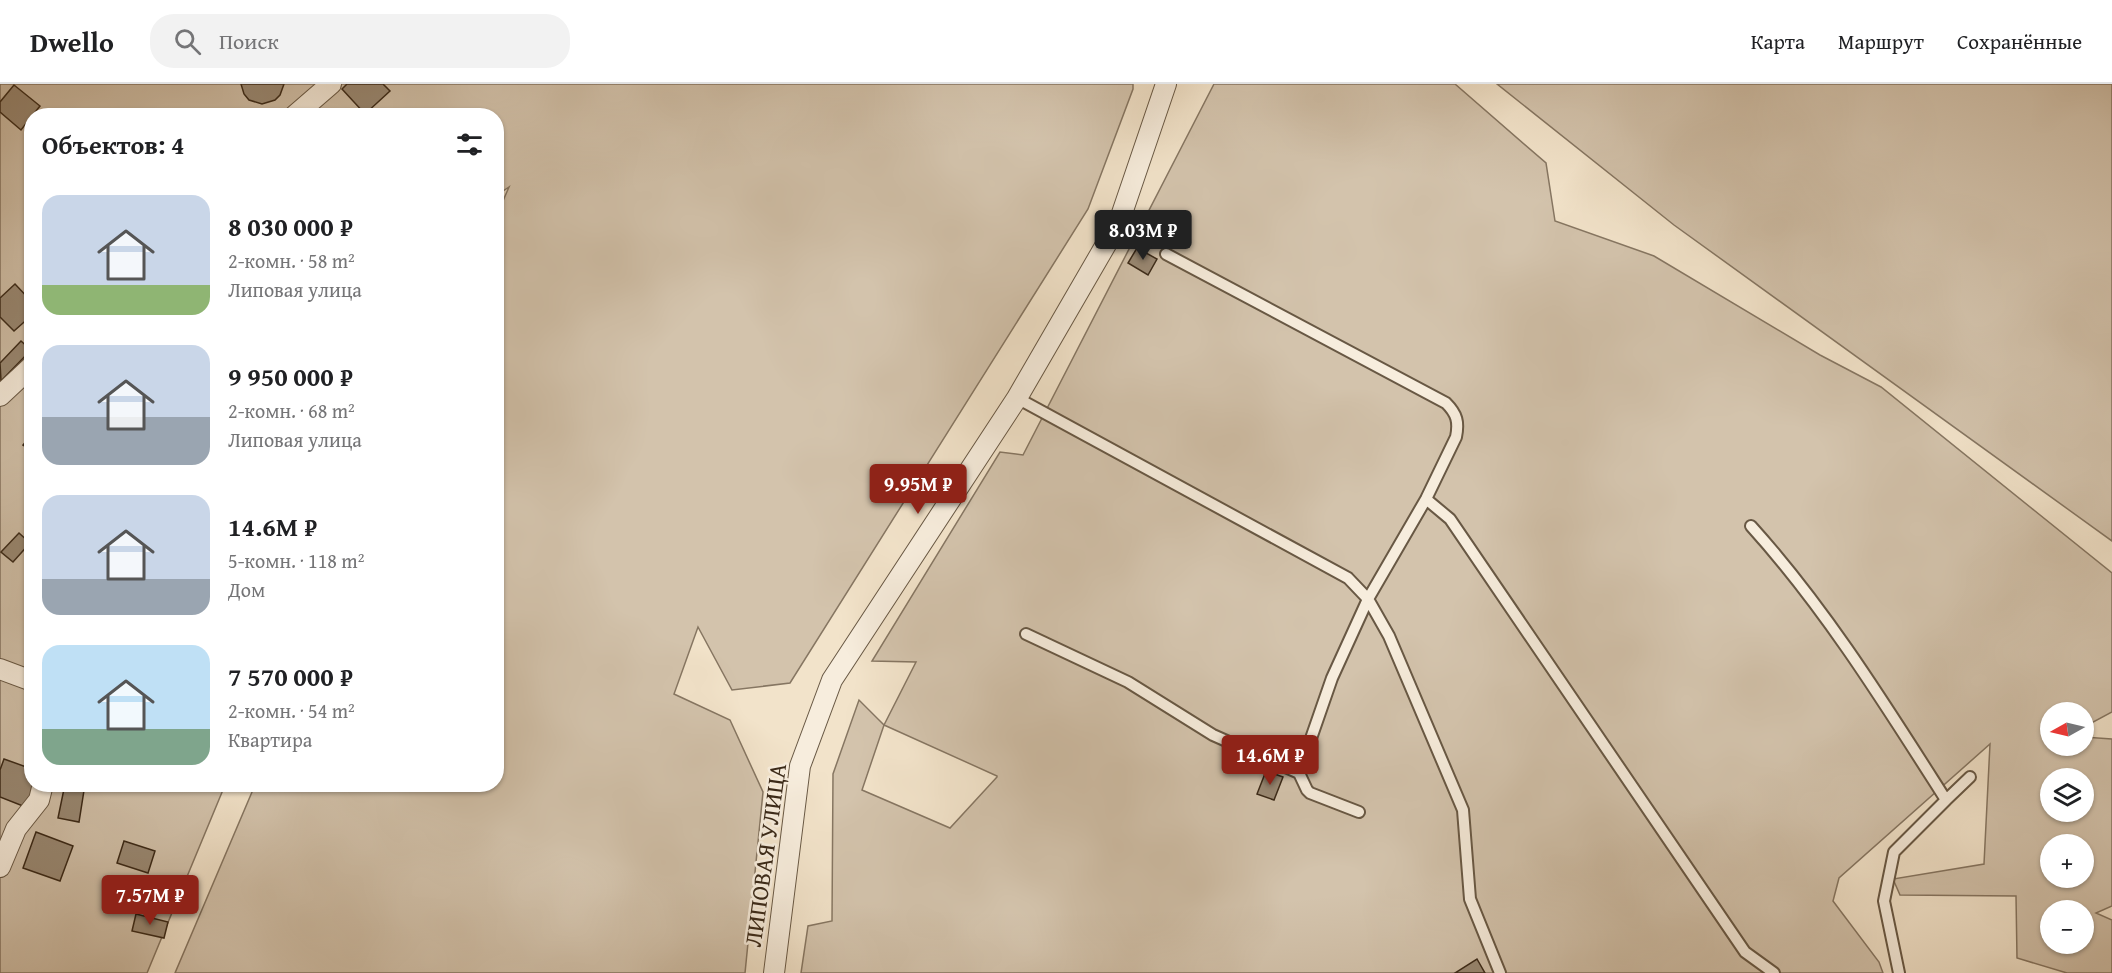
<!DOCTYPE html>
<html lang="ru">
<meta charset="utf-8">
<style>
:root{--surface:#fff;--page:#f2f2f2;--text:#202124;--muted:#757577;--line:#e0e0e0;--accent:#8f2418}
body{margin:0;font-family:"Gentium Book Plus",serif;background:var(--page);color:var(--text);height:100vh;display:flex;flex-direction:column;font-size:22px;white-space:nowrap}
*{box-sizing:border-box;margin:0}
p{font-size:20px;color:var(--muted)}
.icon{flex:none;width:33px;height:33px;fill:none;stroke:currentColor;stroke-width:2;stroke-linecap:round;stroke-linejoin:round}
.map{position:relative;flex:1;overflow:hidden}
.side{position:absolute;left:24px;top:24px;width:480px;height:684px;display:flex;flex-direction:column;background:var(--surface);border-radius:24px;box-shadow:0 2px 4px #0004}
.side>*{flex:none}
.needle{width:39px;rotate:262deg}
.buttons{position:absolute;left:2040px;top:618px;display:grid;gap:12px}
.buttons a{display:grid;place-items:center;width:54px;height:54px;border-radius:50%;background:var(--surface);box-shadow:0 2px 4px #0004;font-size:30px}
.price{position:absolute;translate:-50% -51px;padding:0 14px;border-radius:6px;background:var(--accent);color:#fff;font-size:20px;line-height:39px;filter:drop-shadow(0 2px 3px #0008)}
.price::after{content:'';position:absolute;left:50%;top:36px;width:18px;height:14px;margin-left:-9px;background:inherit;clip-path:polygon(0 0,100% 0,50% 100%)}
.price.active{background:#222;color:#fff}
ul{padding:0;list-style:none}
li{display:flex;align-items:center;gap:18px;height:150px;padding:0 18px}
li span{display:grid;place-items:center;flex:none;width:168px;height:120px;border-radius:18px;color:#555}
li>.icon{margin-inline-start:auto}
span .icon{width:72px;height:72px;fill:#fffc;stroke-width:1}
li b{font-size:26px}
h2{display:flex;justify-content:space-between;align-items:center;height:72px;padding:0 18px;font-size:26px}
header{display:flex;align-items:center;gap:36px;box-sizing:border-box;height:84px;padding:0 30px;background:var(--surface);border-bottom:2px solid var(--line)}
header strong{font-size:28px}
nav{display:flex;gap:33px;margin-inline-start:auto;font-size:21px}
.search{width:420px;height:54px;background:var(--page);display:flex;align-items:center;gap:15px;box-sizing:border-box;padding:0 21px;border-radius:24px;color:var(--muted);font-size:22px}
.map>svg:first-child{display:block}
.green{fill:#d3c3ac;stroke:#867662;stroke-width:1.5;fill-rule:evenodd}
.building{fill:#9a8a75;stroke:#3a2918;stroke-width:1.5}
.lines{fill:none;stroke-linecap:round;stroke-linejoin:round}
.service-casing{stroke:#685844;stroke-width:14}
.minor-casing{stroke:#685844;stroke-width:22}
.service{stroke:#f7eddd;stroke-width:10}
.minor{stroke:#f7eddd;stroke-width:20}
.labels{text-anchor:middle;dominant-baseline:central;stroke-width:5;stroke-linejoin:round;paint-order:stroke}
.street-label{font-size:24px;fill:#3a2918;stroke:#f7eddd}
</style>
<header>
<strong>Dwello</strong>
<div class="search"><svg class="icon" aria-label="search" viewBox="0 0 24 24"><circle cx="10" cy="10" r="6"/><path d="M15 15l6 6"/></svg>Поиск</div>
<nav><a>Карта</a><a>Маршрут</a><a>Сохранённые</a></nav>
</header>
<div class="map">
<svg width="2112" height="889" viewBox="0 0 2112 889">
<rect width="100%" height="100%" fill="#f2e3ca"/>
<filter id="stains"><feTurbulence type="fractalNoise" baseFrequency=".00333" numOctaves="4"/><feColorMatrix values="0 0 0 0 .2 0 0 0 0 .09 0 0 0 0 .02 0 0 0 .5 -.17"/></filter>
<radialGradient id="worn" r=".72"><stop offset=".6" stop-color="#630" stop-opacity="0"/><stop offset="1" stop-color="#630" stop-opacity=".3"/></radialGradient>
<path class="green" d="M 0,0 L 1133,0 L 1133,5 L 1088,125 L 790,599 L 732,606 L 698,543 L 674,610 L 730,636 L 763,708 L 745,889 L 175,889 L 255,701 L 496,700 L 496,133 L 509,103 L 497,111 L 496,32 L 32,32 L 32,700 L 225,701 L 147,889 L 0,889 Z
M 1214,0 L 1455,0 L 1546,79 L 1555,137 L 1654,172 L 1820,271 L 1881,303 L 2112,489 L 2112,628 L 2084,643 L 2084,628 L 2050,628 L 2050,662 L 2084,662 L 2084,653 L 2112,655 L 2112,822 L 2096,829 L 2112,836 L 2112,889 L 2067,889 L 2017,874 L 2016,812 L 1900,811 L 1893,795 L 1984,780 L 1990,660 L 1839,794 L 1833,817 L 1879,878 L 1883,889 L 801,889 L 808,842 L 832,837 L 833,690 L 859,616 L 884,641 L 916,578 L 872,577 L 1000,368 L 1023,371 ZM 884,641 L 997,692 L 997,693 L 950,744 L 862,706 ZM 2050,694 L 2084,694 L 2084,728 L 2050,728 ZM 2050,760 L 2084,760 L 2084,794 L 2050,794 ZM 2050,826 L 2084,826 L 2084,860 L 2050,860 Z
M 1497,0 L 2112,0 L 2112,457 L 1674,141 Z"/>
<path class="building" d="M 241,0 L 284,0 L 280,11 L 275,16 L 262,20 L 249,16 L 244,10 Z
M 347,0 L 383,0 L 390,7 L 365,30 L 342,5 Z
M 14,1 L 40,22 L 21,46 L 0,28 L 0,18 Z
M 1137,164 L 1157,175 L 1148,191 L 1128,179 Z
M 15,200 L 32,218 L 32,231 L 14,247 L 0,233 L 0,214 Z
M 21,257 L 31,266 L 1,297 L 0,279 Z
M 32,350 L 32,367 L 23,361 Z
M 19,449 L 30,459 L 13,478 L 1,468 Z
M 4,675 L 32,685 L 32,700 L 36,700 L 28,724 L 0,713 L 0,686 Z
M 1266,687 L 1283,693 L 1274,716 L 1257,710 Z
M 65,700 L 85,700 L 79,738 L 58,734 Z
M 36,748 L 73,762 L 60,797 L 23,784 Z
M 124,757 L 155,767 L 148,789 L 117,779 Z
M 136,830 L 168,838 L 164,854 L 132,847 Z
M 1477,875 L 1485,889 L 1455,889 Z"/>
<g class="lines">
<g class="service-casing">
<path id="service" d="M 1017,314 L 1348,494 L 1368,515 L 1389,552 L 1463,726 L 1470,815 L 1500,889
M 1426,415 L 1450,435 L 1745,868 L 1774,889
M 1751,442 C 1826,525 1886,622 1946,716 L 1894,768 L 1884,817 L 1899,889
M 1026,550 L 1128,598 L 1213,651 L 1299,689 L 1332,594 L 1368,515 L 1426,415 L 1456,353 C 1459,338 1457,330 1446,319 L 1166,170
M 1299,689 L 1307,706 L 1310,709 L 1359,728
M 1946,716 L 1970,693"/>
</g>
<g class="minor-casing">
<path id="minor" d="M 294,32 L 331,0
M 0,312 L 32,282
M 0,585 L 32,597
M 0,783 L 16,745 L 39,716 L 43,700
M 774,889 L 800,682 L 832,596 L 1017,314 L 1119,138 L 1166,0"/>
</g>
<use href="#service" class="service"/>
<use href="#minor" class="minor"/>
</g>
<g class="labels">
<g class="street-label">
<text transform="translate(765 771) rotate(-82)">ЛИПОВАЯ УЛИЦА</text>
</g>
</g>
<rect width="100%" height="100%" filter="url(#stains)"/>
<rect width="100%" height="100%" fill="url(#worn)"/>
</svg>
<div class="buttons">
<a><svg class="needle" viewBox="-14 -14 28 28"><path d="M0-13l5 13h-10z" fill="#e53935"/><path d="M0 13l5-13h-10z" fill="#757577"/></svg></a>
<a><svg class="icon" aria-label="layers" viewBox="0 0 24 24"><path d="M12 4l9 5-9 5-9-5zM3 14l9 5 9-5"/></svg></a>
<a>+</a>
<a>−</a>
</div>
<b class="price active" style="left:1143px;top:177px">8.03M ₽</b>
<b class="price" style="left:918px;top:431px">9.95M ₽</b>
<b class="price" style="left:1270px;top:702px">14.6M ₽</b>
<b class="price" style="left:150px;top:842px">7.57M ₽</b>
<section class="side">
<h2>Объектов: 4<svg class="icon" aria-label="filters" viewBox="0 0 24 24"><path d="M4 7h16M4 17h16"/><circle cx="9" cy="7" r="2"/><circle cx="15" cy="17" r="2"/></svg></h2>
<ul>
<li><span style="background:linear-gradient(#c9d6e8 75%,#8fb573 0)"><svg class="icon" aria-label="home" viewBox="0 0 24 24"><path d="M3 11l9-7 9 7M6 9v11h12V9"/></svg></span><div><b>8 030 000 ₽</b><p>2-комн. · 58 m²</p><p>Липовая улица</p></div></li>
<li><span style="background:linear-gradient(#c9d6e8 60%,#9aa5b1 0)"><svg class="icon" aria-label="home" viewBox="0 0 24 24"><path d="M3 11l9-7 9 7M6 9v11h12V9"/></svg></span><div><b>9 950 000 ₽</b><p>2-комн. · 68 m²</p><p>Липовая улица</p></div></li>
<li><span style="background:linear-gradient(#c9d6e8 70%,#9aa5b1 0)"><svg class="icon" aria-label="home" viewBox="0 0 24 24"><path d="M3 11l9-7 9 7M6 9v11h12V9"/></svg></span><div><b>14.6M ₽</b><p>5-комн. · 118 m²</p><p>Дом</p></div></li>
<li><span style="background:linear-gradient(#bfe0f5 70%,#7fa58c 0)"><svg class="icon" aria-label="home" viewBox="0 0 24 24"><path d="M3 11l9-7 9 7M6 9v11h12V9"/></svg></span><div><b>7 570 000 ₽</b><p>2-комн. · 54 m²</p><p>Квартира</p></div></li>
</ul>
</section>
</div>
